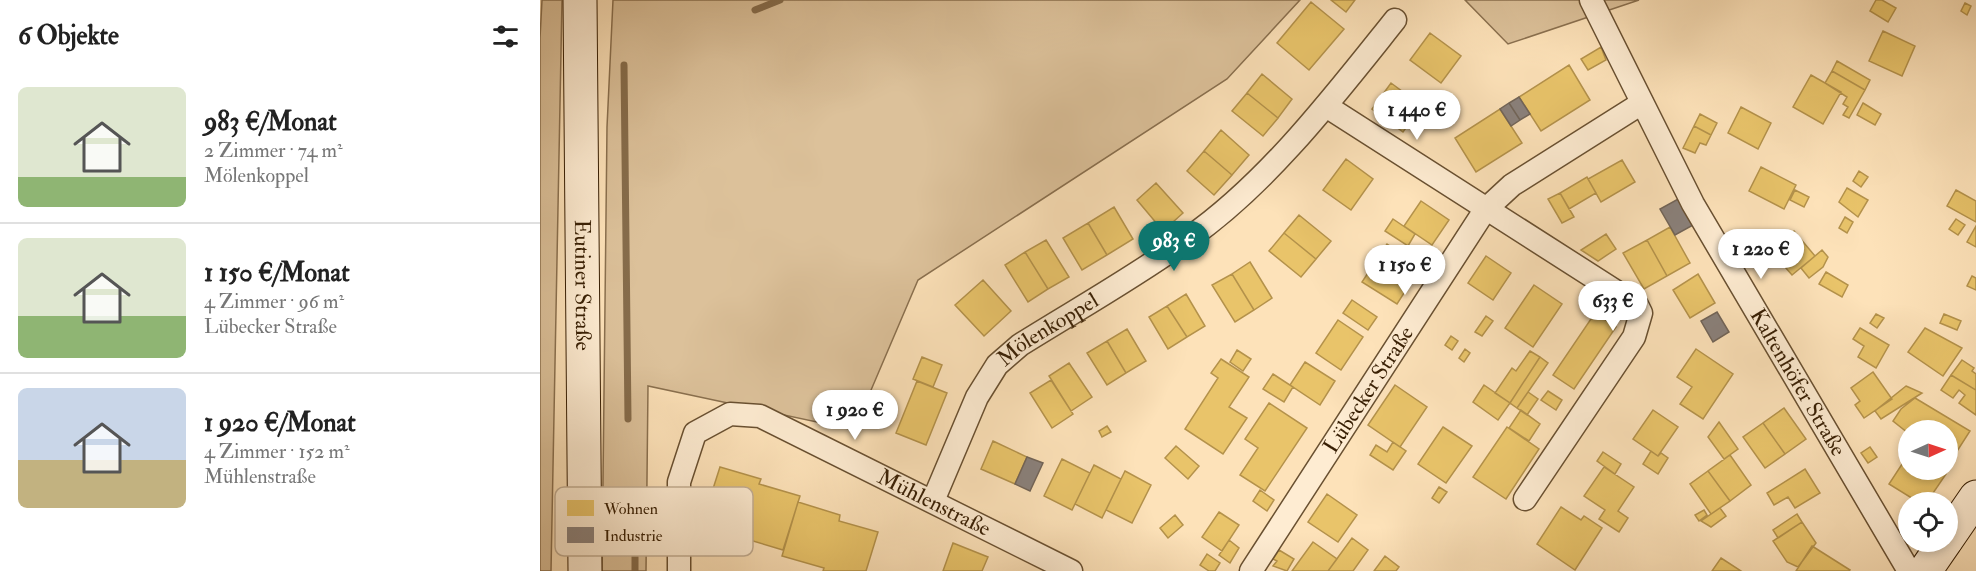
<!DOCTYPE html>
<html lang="de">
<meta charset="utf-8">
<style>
:root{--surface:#fff;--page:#f6f6f6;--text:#222;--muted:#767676;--line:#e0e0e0;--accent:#0f766e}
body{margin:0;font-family:"IM FELL Double Pica",serif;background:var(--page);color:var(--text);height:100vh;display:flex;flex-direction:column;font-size:22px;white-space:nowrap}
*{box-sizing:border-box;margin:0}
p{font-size:20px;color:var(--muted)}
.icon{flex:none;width:33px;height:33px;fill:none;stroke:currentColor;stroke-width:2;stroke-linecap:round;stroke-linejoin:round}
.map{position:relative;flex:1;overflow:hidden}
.sheet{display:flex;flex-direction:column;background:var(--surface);width:540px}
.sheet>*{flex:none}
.needle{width:39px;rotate:87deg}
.buttons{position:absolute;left:1358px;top:420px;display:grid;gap:12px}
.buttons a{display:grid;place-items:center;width:60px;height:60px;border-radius:50%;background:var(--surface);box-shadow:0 3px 9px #0003;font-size:30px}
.price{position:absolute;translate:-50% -51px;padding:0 14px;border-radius:21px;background:#fff;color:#222;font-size:20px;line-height:39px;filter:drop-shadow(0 2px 3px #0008)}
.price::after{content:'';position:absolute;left:50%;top:36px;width:18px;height:14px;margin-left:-9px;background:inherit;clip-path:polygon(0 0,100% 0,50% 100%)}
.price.selected{background:var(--accent);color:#fff}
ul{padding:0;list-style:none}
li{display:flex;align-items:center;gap:18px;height:150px;padding:0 18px}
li+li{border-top:2px solid var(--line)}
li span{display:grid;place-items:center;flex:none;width:168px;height:120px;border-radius:9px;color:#555}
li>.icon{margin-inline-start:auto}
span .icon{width:72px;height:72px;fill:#fffc;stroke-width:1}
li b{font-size:26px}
h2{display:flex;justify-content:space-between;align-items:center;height:72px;padding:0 18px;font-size:26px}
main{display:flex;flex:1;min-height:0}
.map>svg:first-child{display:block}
.green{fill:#dcc19a;stroke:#8a704f;stroke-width:1.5}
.homes{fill:#e9c46a;stroke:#b4924b;stroke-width:1.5}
.industry{fill:#8a817c;stroke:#716458;stroke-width:1.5}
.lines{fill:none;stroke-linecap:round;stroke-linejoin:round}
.stream{stroke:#866c4b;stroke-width:7}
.street-casing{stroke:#695031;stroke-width:25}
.secondary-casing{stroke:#381f04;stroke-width:35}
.street{stroke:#feecd2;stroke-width:22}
.secondary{stroke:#feecd2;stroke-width:33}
.labels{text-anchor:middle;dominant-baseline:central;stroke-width:6;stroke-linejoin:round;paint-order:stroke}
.street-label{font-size:22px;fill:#381f04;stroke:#feecd2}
.key{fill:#feecd2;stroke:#c3ae94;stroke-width:1.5}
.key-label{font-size:16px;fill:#381f04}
</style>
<main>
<section class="sheet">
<h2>6 Objekte<svg class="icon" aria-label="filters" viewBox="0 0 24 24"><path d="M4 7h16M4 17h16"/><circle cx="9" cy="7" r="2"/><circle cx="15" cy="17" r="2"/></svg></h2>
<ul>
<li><span style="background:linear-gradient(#dfe7d0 75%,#8fb573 0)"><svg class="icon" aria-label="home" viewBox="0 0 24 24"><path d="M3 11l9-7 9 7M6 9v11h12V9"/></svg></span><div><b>983 €/Monat</b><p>2 Zimmer · 74 m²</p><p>Mölenkoppel</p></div></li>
<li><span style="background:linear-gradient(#dfe7d0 65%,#8fb573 0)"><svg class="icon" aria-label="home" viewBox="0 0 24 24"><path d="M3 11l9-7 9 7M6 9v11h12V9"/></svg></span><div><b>1 150 €/Monat</b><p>4 Zimmer · 96 m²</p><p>Lübecker Straße</p></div></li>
<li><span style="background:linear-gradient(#c9d6e8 60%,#c2b280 0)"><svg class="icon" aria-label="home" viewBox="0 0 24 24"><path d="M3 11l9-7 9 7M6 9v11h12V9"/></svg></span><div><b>1 920 €/Monat</b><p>4 Zimmer · 152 m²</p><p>Mühlenstraße</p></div></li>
</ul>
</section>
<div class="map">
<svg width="1436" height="571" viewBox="0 0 1436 571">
<rect width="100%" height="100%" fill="#fde2b9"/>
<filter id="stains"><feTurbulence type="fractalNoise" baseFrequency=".00333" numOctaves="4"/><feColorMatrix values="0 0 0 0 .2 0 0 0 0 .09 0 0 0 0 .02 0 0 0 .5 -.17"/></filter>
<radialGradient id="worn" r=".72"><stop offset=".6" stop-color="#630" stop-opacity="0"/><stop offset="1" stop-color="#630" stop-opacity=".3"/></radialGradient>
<path class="green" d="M 2,0 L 22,0 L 11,571 L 0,571 L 0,38 Z
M 73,0 L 760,0 L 687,79 L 378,280 L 314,430 L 108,386 L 106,571 L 62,571 L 67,127 Z
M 925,0 L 1099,0 L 968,44 Z"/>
<path class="homes" d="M 791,0 L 815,0 L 806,12 Z
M 1336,0 L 1342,0 L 1356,8 L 1348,22 L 1330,11 Z
M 771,2 L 804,29 L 769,70 L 737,43 Z
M 1425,3 L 1431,6 L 1427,15 L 1421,11 Z
M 1343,31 L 1375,46 L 1362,76 L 1329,61 Z
M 890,33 L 921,56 L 901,83 L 870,60 Z
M 1061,47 L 1066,60 L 1048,70 L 1041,59 Z
M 1297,61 L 1330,80 L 1325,90 L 1292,71 Z
M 1029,65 L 1050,100 L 1001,131 L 979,97 Z
M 1292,71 L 1325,90 L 1309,118 L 1303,115 L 1308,107 L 1303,104 L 1307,97 L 1285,83 Z
M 722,74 L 752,99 L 738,118 L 707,93 Z
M 1271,75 L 1301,92 L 1283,124 L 1253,107 Z
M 851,83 L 882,106 L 863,132 L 832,109 Z
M 707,93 L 738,118 L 723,136 L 692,111 Z
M 1323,103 L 1341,114 L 1335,125 L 1317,115 Z
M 1201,107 L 1231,123 L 1218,149 L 1188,133 Z
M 960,109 L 982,143 L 936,172 L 915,138 Z
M 1160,114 L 1177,123 L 1171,135 L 1154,126 Z
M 1154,126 L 1171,135 L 1166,145 L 1160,143 L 1155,153 L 1143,148 Z
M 681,130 L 709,155 L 692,175 L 664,151 Z
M 664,151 L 692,175 L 674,195 L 647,171 Z
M 806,159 L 833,179 L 811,210 L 783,190 Z
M 1082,160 L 1095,182 L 1061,202 L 1048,179 Z
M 1221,167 L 1256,185 L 1244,209 L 1209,191 Z
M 1319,171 L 1328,177 L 1321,187 L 1313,181 Z
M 1047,177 L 1056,193 L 1029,209 L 1020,193 Z
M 616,183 L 643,213 L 623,231 L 597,200 Z
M 1307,188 L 1328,200 L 1318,217 L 1299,202 Z
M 1255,190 L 1269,197 L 1264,207 L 1250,200 Z
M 1416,190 L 1436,201 L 1436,222 L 1407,206 Z
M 1020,193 L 1034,217 L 1022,223 L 1008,199 Z
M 881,201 L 909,220 L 892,245 L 864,226 Z
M 574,207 L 593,239 L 567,255 L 548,223 Z
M 759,215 L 791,241 L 776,259 L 744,233 Z
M 1305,217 L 1313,222 L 1307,233 L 1299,228 Z
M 853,219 L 875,234 L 868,246 L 845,231 Z
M 1416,219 L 1425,225 L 1418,235 L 1409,229 Z
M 548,223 L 567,255 L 542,270 L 523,238 Z
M 1436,226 L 1436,247 L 1427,242 Z
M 1130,227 L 1150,263 L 1127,276 L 1107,240 Z
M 1254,231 L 1275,256 L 1252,275 L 1231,251 Z
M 744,233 L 776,259 L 761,277 L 729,251 Z
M 1066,234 L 1076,249 L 1058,261 L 1041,250 Z
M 506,240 L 529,277 L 508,289 L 485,252 Z
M 1107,240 L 1127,276 L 1104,289 L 1083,253 Z
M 847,244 L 871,260 L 865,269 L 841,253 Z
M 1282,250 L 1288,257 L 1283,267 L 1269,278 L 1261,268 Z
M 485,252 L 508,289 L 488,302 L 465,265 Z
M 841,253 L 875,276 L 857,304 L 822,282 Z
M 946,256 L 971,273 L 953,300 L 928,283 Z
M 710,262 L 732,298 L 714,310 L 692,274 Z
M 1286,272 L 1308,285 L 1302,297 L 1279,284 Z
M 692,274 L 714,310 L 695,322 L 672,285 Z
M 1158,274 L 1175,303 L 1150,318 L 1133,290 Z
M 1432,276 L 1436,278 L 1436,290 L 1427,286 Z
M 443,280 L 471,311 L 444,336 L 415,305 Z
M 994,285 L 1022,304 L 993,347 L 965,328 Z
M 646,294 L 665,326 L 647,337 L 627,306 Z
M 812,300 L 837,317 L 828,330 L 803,313 Z
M 627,306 L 647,337 L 628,349 L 609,317 Z
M 1055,313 L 1076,327 L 1034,389 L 1013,375 Z
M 1336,314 L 1344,318 L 1337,328 L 1330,323 Z
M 1404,314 L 1421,321 L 1417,330 L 1400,323 Z
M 946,316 L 953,321 L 942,336 L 935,332 Z
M 798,320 L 823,337 L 801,370 L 776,353 Z
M 1320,328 L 1349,345 L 1336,368 L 1318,357 L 1324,346 L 1313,339 Z
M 1385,328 L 1422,348 L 1403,376 L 1368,352 Z
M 587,329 L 606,361 L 586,373 L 567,341 Z
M 911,336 L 918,341 L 912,350 L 905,345 Z
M 567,341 L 586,373 L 567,385 L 547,353 Z
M 925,349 L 930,353 L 924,362 L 919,358 Z
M 1156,349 L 1193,374 L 1163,419 L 1140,404 L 1152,387 L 1137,377 Z
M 697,350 L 711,359 L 703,371 L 690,362 Z
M 990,351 L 1000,357 L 970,403 L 955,393 L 972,368 L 976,371 Z
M 382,357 L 402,365 L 393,387 L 373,379 Z
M 1000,357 L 1008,363 L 977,408 L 970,403 Z
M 681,359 L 709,377 L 689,407 L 707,418 L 683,454 L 645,429 L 678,378 L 671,373 Z
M 1422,360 L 1434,368 L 1432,371 L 1436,374 L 1436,390 L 1411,375 Z
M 765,362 L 795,381 L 780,405 L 750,385 Z
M 529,363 L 552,397 L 531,411 L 509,376 Z
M 1333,372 L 1352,399 L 1324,418 L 1315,405 L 1320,401 L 1311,388 Z
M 733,374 L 753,387 L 744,402 L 723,389 Z
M 1411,375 L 1436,390 L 1436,415 L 1419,403 L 1425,395 L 1419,390 L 1413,398 L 1401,390 Z
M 511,380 L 533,414 L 512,428 L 490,393 Z
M 377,381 L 407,393 L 386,445 L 356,433 Z
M 855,385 L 887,407 L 860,447 L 828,425 Z
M 944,385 L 970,403 L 958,420 L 933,402 Z
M 1366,386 L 1382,393 L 1341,419 L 1335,411 Z
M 1008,391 L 1022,400 L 1016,410 L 1001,400 Z
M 988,392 L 998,399 L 987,415 L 977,408 Z
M 1375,398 L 1430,431 L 1414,456 L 1407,451 L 1407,430 L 1376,429 L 1368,430 L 1368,433 L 1353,421 L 1361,409 Z
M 729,403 L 767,428 L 725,491 L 700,475 L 718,448 L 705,439 Z
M 1244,408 L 1266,439 L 1245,454 L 1223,423 Z
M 981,410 L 1000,424 L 989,441 L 969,428 Z
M 1113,410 L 1138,427 L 1118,456 L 1093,439 Z
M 1179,422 L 1198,449 L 1184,459 L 1168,437 Z
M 1223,423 L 1245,454 L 1225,468 L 1203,437 Z
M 567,426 L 571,432 L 562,437 L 559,431 Z
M 903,427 L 932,446 L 906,483 L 878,464 Z
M 967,427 L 999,449 L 966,499 L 933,477 Z
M 453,441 L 487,457 L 475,484 L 441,469 Z
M 853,442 L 866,451 L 853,470 L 830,455 L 836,445 L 847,452 Z
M 636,446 L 659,466 L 648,479 L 625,458 Z
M 1330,447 L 1337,457 L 1328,463 L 1321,453 Z
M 1111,451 L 1118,456 L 1121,453 L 1128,458 L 1118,474 L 1103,464 Z
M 1063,452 L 1081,464 L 1075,474 L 1057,461 Z
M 1190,455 L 1211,485 L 1190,501 L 1168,471 Z
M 1368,455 L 1368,470 L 1399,470 L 1406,474 L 1387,502 L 1378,502 L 1349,484 Z
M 522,459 L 550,473 L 532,510 L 504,496 Z
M 554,465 L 581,479 L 562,518 L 535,504 Z
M 180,467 L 221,479 L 219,484 L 260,496 L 243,550 L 203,538 L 205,533 L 163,520 Z
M 1064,467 L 1094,487 L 1078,511 L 1088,518 L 1079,532 L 1059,519 L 1065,510 L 1044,496 Z
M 1265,469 L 1280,493 L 1255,508 L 1248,497 L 1234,505 L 1227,493 Z
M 585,471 L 611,485 L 592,523 L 566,510 Z
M 1168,471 L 1190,501 L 1171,514 L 1150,484 Z
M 899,487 L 907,492 L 899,503 L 892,498 Z
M 720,490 L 734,500 L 727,511 L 713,501 Z
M 787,494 L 817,515 L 798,542 L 768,522 Z
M 258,502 L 300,515 L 299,521 L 338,532 L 326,571 L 283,571 L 284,568 L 242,556 Z
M 1021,507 L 1041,520 L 1044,516 L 1062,528 L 1035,570 L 997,544 Z
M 1180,508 L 1186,516 L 1171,527 L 1161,521 Z
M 1164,510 L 1167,515 L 1159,521 L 1155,515 Z
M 679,512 L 699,525 L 682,551 L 662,537 Z
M 1257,514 L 1262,522 L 1238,538 L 1233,530 Z
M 635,515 L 643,525 L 628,538 L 620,528 Z
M 1262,522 L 1276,543 L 1258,567 L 1247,562 L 1233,541 Z
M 812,538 L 828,550 L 813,571 L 788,571 Z
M 689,540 L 699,548 L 690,563 L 679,555 Z
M 773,542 L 797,559 L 788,571 L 752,571 Z
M 413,543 L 448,557 L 442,571 L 403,571 Z
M 1272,546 L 1310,570 L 1309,571 L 1256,571 Z
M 739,550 L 754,559 L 747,571 L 733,566 L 737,561 L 733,559 Z
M 667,554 L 680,563 L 675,571 L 669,571 L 660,565 Z
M 845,556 L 859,567 L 856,571 L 834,571 Z
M 1181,558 L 1201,571 L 1172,571 Z"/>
<path class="industry" d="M 979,97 L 990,114 L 980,120 L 969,103 Z
M 969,103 L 980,120 L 971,126 L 960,109 Z
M 1140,198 L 1155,224 L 1135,235 L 1120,209 Z
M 1177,312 L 1189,332 L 1173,342 L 1161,321 Z
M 487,457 L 503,463 L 490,491 L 475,484 Z"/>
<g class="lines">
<path class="stream" d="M 215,10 L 240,0
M 84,65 L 88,419
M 95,571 L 95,551"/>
<g class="street-casing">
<g id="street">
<path id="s1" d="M 1051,0 L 1153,204 L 1369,571"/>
<path d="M 786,106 L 1097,305 L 1101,313 L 1094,337 L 985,499"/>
<path id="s2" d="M 393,501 L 437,397 L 457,365 L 480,345 C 536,310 595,277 649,238 C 728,183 795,95 855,20"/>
<path id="s3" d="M 139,571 L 139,482 L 155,433 L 190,414 L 220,416 L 531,571"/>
<path id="s4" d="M 711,571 L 945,210 L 972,185 L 1102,103"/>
</g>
</g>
<g class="secondary-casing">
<g id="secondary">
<path id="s5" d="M 40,0 L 45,571"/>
<path d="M 1407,539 L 1436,497"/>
<path d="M 1385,571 L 1405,542"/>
</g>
</g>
<use href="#street" class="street"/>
<use href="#secondary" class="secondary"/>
</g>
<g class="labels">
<g class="street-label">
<text stroke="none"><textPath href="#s5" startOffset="285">Eutiner Straße</textPath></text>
<text stroke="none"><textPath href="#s2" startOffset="213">Mölenkoppel</textPath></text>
<text stroke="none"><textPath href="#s1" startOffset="435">Kaltenhöfer Straße</textPath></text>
<text stroke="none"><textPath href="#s4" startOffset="216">Lübecker Straße</textPath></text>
<text stroke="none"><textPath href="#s3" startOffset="405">Mühlenstraße</textPath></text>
</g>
</g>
<rect x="15" y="487" width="198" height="69" rx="9" class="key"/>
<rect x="27" y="500" width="27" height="16" fill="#e9c46a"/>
<rect x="27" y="527" width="27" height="16" fill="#8a817c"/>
<g class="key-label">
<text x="64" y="514">Wohnen</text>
<text x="64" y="541">Industrie</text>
</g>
<rect width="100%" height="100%" filter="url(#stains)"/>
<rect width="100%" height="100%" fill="url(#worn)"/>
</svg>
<div class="buttons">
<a><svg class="needle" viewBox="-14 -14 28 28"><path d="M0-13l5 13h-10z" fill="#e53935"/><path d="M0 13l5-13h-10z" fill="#767676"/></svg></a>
<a><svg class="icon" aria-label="locate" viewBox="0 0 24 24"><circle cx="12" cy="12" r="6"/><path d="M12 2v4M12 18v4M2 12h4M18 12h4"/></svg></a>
</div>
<b class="price" style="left:877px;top:141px">1 440 €</b>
<b class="price selected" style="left:634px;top:272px">983 €</b>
<b class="price" style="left:1221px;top:280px">1 220 €</b>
<b class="price" style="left:865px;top:296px">1 150 €</b>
<b class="price" style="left:1073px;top:332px">633 €</b>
<b class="price" style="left:315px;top:441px">1 920 €</b>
</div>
</main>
